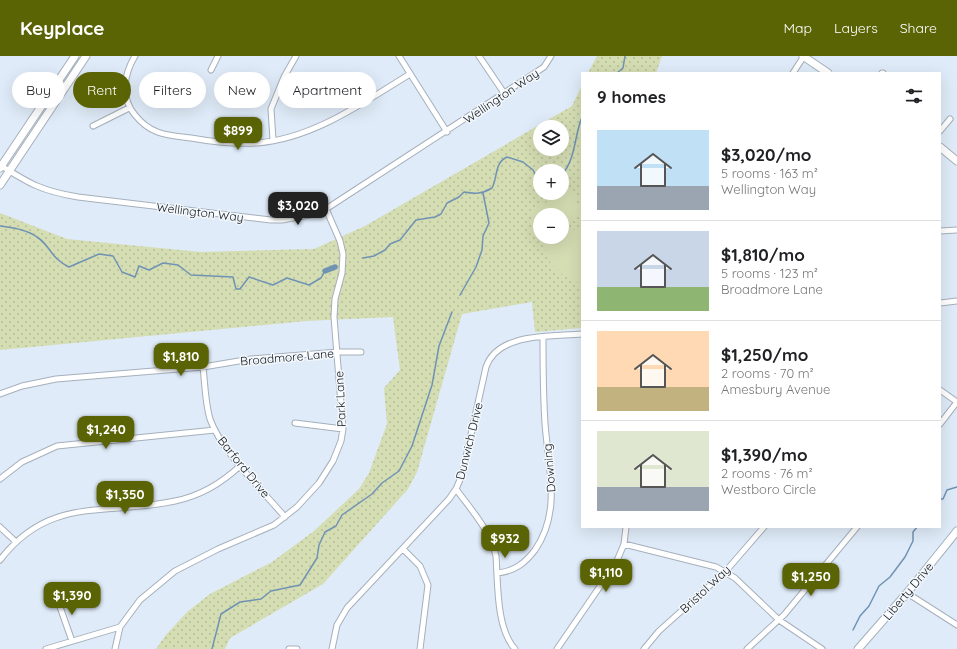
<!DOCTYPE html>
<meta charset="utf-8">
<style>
:root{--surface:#fff;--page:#f2f2f2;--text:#202124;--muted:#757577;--line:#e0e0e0;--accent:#5b6404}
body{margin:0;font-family:Quicksand,sans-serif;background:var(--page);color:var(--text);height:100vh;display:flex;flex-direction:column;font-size:15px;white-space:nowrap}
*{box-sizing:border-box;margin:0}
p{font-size:13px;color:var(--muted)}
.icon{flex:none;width:22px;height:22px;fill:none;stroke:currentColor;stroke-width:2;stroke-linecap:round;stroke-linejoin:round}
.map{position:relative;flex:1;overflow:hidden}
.panel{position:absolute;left:581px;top:16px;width:360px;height:456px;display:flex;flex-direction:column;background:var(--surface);border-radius:0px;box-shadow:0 4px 16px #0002}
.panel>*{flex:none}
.banner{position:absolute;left:12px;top:16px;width:380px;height:36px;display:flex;gap:8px}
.buttons{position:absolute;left:533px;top:64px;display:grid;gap:8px}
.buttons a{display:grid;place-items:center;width:36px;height:36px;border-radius:50%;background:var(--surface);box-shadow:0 4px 16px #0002;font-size:20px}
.price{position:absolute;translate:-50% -34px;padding:0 9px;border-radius:8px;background:var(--accent);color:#fff;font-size:13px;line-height:26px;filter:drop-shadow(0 1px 2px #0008)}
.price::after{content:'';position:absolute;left:50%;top:24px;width:12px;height:9px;margin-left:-6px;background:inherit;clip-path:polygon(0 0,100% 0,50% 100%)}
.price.on{background:#222;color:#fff}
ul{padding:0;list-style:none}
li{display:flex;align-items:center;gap:12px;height:100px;padding:0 16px}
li+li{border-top:1px solid var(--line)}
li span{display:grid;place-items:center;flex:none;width:112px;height:80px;border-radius:0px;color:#555}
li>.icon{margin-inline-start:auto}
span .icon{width:48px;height:48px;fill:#fffc;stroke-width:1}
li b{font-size:17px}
h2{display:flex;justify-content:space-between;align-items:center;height:48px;padding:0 16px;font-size:17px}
.chip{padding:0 14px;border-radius:18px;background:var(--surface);box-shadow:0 4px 16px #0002;font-size:14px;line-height:36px}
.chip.on{background:var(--accent);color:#fff}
header{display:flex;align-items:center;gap:24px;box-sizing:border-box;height:56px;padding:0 20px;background:var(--accent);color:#fff}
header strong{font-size:19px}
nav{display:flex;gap:22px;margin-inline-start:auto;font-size:14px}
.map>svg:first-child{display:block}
.grass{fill:url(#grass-dots);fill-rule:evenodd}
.pitch{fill:#d5ddb3}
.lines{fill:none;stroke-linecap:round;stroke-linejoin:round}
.stream{stroke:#7093b4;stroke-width:1.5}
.canal{stroke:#7093b4;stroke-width:5.5}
.street-casing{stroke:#a5b0bc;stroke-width:7}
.secondary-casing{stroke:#a5b0bc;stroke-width:9}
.street{stroke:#fff;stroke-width:5}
.secondary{stroke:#fff;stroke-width:7}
.labels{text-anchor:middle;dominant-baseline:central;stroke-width:3;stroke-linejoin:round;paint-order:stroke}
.street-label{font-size:12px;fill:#101418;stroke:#f3f8fd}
</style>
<header>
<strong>Keyplace</strong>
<nav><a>Map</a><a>Layers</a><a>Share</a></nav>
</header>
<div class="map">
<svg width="957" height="593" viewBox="0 0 957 593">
<defs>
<pattern id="grass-dots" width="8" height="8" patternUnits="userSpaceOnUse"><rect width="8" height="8" fill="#d5ddb3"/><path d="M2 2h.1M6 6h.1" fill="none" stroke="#b6bd99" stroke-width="1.8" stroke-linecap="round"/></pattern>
</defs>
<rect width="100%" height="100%" fill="#dfebf8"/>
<path class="grass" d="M 597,0 L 662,0 L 656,17 L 588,17 Z
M 582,29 L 582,272 L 535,276 L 532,246 L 462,258 L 417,416 L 408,433 L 323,528 L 230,582 L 225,593 L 156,593 L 165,580 L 187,556 L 210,538 L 272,506 L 314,475 L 359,433 L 369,417 L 387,368 L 384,332 L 400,314 L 393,261 L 306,265 L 0,294 L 0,157 L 67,183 L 201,196 L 314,193 L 365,170 L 572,50 ZM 540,71 L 562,71 L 562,93 L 540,93 ZM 540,115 L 562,115 L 562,137 L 540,137 ZM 540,159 L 562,159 L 562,181 L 540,181 Z"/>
<path class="pitch" d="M 571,133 L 582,157 L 562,168 L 562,159 L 540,159 L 540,174 L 530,155 Z
M 562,173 L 582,174 L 582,227 C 563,224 539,203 547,182 L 562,181 Z"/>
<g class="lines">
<path class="stream" d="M 617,17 L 623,12 L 625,0
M 562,119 C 576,102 574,81 582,61
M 0,170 C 12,172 26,173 37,181 C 51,190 50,202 69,211 L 99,198 L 113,200 L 122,216 L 135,221 L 139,210 L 149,214 L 163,207 L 178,209 L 191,219 L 233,221 L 236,233 L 240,233 L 249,221 L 273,229 L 287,222 L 309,229 L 321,222 L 325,215
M 363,202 L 374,200 L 385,194 L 390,188 L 400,184 L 416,164 L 435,161 L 441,158 L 447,147 L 459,141 L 464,136 C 475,138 482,138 492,132 C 498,121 494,107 507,101 L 523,106 L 533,114 L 540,127
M 460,239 L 476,211 L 482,194 L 483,180 L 489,167 L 483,137
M 940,443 L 943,443 L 947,434 L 957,431
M 853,574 L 860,560 L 869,550 L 879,530 L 890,521 L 905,501 L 913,485 L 913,476 L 917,471
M 212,593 L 221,558 L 240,546 L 261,543 L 271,535 L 300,529 L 317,502 L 319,489 L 325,476 L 336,470 L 342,459 L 372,438 L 382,427 L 399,415 L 412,390 L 432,329 L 439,290 L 452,256"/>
<path class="canal" d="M 325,215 L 335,211"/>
<g class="street-casing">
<path id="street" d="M 135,0 C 124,18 120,41 135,59 C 151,79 167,79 191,82 C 213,86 234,88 257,87 C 313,83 364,46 410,18
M 399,0 L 447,76
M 479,0 L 504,37
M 211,14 L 218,0
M 793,17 L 804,0
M 882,17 L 883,17
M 93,70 L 129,52
M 940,75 L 950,63
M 273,84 L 271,53 L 284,21 L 296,0
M 0,109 C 30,128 42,135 78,141 L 271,164 L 282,164 L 314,158 L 326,153 L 544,11 L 551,0
M 940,175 L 957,174
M 940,247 L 957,245
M 203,311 C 205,328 205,346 210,363 C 221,395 263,435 285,461
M 940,334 L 957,346
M 0,338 L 22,330 L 56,323 L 203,311 L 251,303 L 338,296 L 361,296
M 295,367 L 343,373
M 940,368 L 957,346
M 0,423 L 22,406 L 57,390 L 215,374
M 456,433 C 472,455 490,474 496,500 C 498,527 496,572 515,593
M 0,471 L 16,486
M 624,488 L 716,511 L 735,522 L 779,564 L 822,593
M 403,493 L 420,510 L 428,529 L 420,593
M 0,504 C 50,439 106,460 175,445 C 200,440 222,427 241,409
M 498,517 C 515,515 525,507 535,494 C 562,455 548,411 545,367 C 543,338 543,310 543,281
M 61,535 L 60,551 L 72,585
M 907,537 L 957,569
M 46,593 L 120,571
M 115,593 L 120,571 L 140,544 L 175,515 L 218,493 L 274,469 L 297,451 L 319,427 L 333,405 L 341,385 L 343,373 L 334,261 L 335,243 L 342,217 L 343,198 L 340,185 L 326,153
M 289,593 L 297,593
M 332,593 L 337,569 L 347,552 L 449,443 L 456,433 L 462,419 L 486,311 C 498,276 552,281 582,278
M 557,593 L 616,507 L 624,488 L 626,471
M 644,593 L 659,575 L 725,516 L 764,471
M 747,593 L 784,559 L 857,471"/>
</g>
<g class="secondary-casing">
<path id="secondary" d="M 803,0 L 828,17
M 940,91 L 957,105
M 0,112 L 75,0
M 0,129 L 86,0
M 858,593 L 907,537 L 957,475"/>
</g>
<use href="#street" class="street"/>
<use href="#secondary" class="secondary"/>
</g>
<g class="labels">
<g class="street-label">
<text transform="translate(501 40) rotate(-34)">Wellington Way</text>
<text transform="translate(200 156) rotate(7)">Wellington Way</text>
<text transform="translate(287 301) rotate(-5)">Broadmore Lane</text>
<text transform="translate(340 343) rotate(-93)">Park Lane</text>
<text transform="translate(469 385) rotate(-76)">Dunwich Drive</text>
<text transform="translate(244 411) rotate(51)">Barford Drive</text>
<text transform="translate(549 412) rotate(-95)">Downing</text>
<text transform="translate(705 533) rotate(-43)">Bristol Way</text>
<text transform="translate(908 535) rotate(-50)">Liberty Drive</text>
</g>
</g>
</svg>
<div class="buttons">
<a><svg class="icon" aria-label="layers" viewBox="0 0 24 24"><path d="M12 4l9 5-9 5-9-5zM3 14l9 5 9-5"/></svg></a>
<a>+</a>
<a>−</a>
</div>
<b class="price" style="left:238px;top:95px">$899</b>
<b class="price on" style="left:298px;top:170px">$3,020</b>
<b class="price" style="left:181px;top:321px">$1,810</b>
<b class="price" style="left:106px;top:394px">$1,240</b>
<b class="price" style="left:125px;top:459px">$1,350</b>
<b class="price" style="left:505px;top:503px">$932</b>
<b class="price" style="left:606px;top:537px">$1,110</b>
<b class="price" style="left:811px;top:541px">$1,250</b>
<b class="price" style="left:72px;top:560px">$1,390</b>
<div class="banner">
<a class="chip">Buy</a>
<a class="chip on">Rent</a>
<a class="chip">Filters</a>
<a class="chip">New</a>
<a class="chip">Apartment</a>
</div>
<section class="panel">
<h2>9 homes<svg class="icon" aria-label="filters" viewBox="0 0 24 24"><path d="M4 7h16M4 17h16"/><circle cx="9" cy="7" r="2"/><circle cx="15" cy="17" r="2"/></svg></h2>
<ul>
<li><span style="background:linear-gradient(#bfe0f5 70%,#9aa5b1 0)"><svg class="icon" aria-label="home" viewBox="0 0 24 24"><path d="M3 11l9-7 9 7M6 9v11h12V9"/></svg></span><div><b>$3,020/mo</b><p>5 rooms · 163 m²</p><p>Wellington Way</p></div></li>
<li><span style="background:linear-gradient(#c9d6e8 70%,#8fb573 0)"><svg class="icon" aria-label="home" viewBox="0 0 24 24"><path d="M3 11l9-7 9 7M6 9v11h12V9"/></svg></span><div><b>$1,810/mo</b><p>5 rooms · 123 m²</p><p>Broadmore Lane</p></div></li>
<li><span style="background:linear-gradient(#ffd9b3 70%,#c2b280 0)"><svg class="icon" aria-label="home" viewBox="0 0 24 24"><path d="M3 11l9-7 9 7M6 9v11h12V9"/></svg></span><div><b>$1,250/mo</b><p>2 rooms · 70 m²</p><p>Amesbury Avenue</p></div></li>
<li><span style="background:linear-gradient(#dfe7d0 70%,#9aa5b1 0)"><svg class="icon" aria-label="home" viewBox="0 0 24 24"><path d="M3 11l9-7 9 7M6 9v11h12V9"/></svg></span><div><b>$1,390/mo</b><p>2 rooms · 76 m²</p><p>Westboro Circle</p></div></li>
</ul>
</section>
</div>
